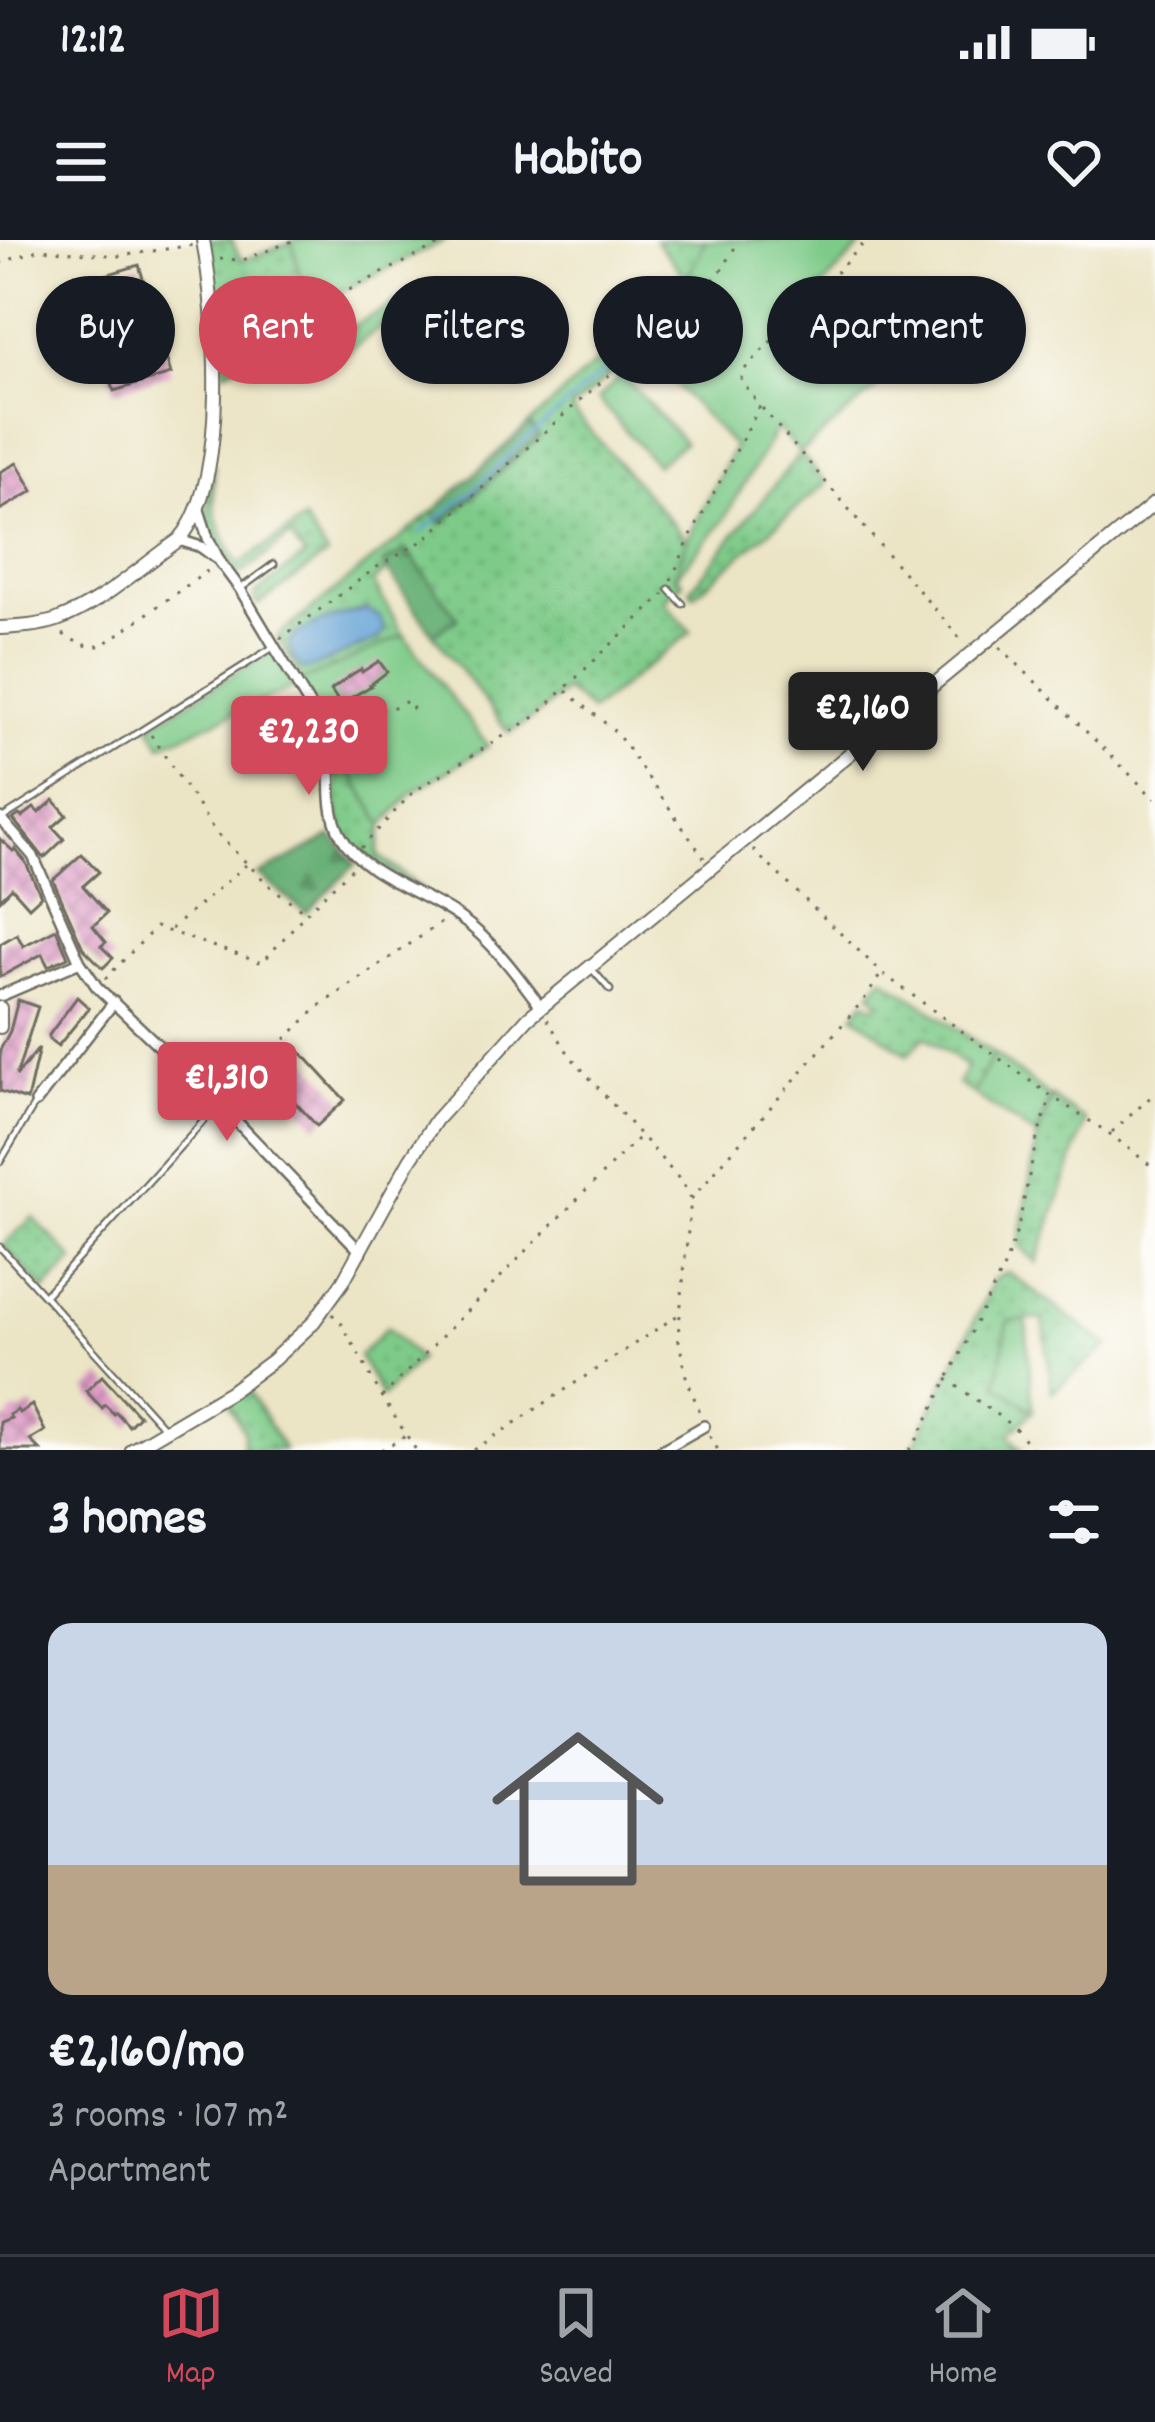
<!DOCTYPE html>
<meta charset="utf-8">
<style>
:root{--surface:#171b24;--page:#20242c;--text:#f1f3f6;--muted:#9ea1a6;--line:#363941;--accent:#d1495b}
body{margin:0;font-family:Dekko,sans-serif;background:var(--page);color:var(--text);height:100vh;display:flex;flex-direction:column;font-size:45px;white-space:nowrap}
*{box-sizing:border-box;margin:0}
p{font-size:39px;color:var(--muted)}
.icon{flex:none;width:66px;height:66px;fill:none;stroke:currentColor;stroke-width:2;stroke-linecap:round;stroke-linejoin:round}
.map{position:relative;height:1210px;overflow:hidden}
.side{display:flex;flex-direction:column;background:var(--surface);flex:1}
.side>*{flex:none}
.banner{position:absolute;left:36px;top:36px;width:1083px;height:108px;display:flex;gap:24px}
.price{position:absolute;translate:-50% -102px;padding:0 27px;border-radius:12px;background:var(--accent);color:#fff;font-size:39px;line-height:78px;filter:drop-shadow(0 3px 6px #0008)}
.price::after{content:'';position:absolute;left:50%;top:72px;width:36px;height:27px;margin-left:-18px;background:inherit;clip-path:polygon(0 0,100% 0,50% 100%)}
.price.selected{background:#222;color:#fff}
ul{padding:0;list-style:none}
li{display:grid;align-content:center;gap:24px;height:636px;padding:0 48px}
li+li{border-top:3px solid var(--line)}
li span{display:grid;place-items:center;height:372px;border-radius:24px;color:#555}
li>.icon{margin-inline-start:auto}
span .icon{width:216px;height:216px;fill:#fffc;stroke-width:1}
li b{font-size:51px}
h2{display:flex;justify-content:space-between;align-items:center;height:144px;padding:0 48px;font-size:51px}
.tag{padding:0 42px;border-radius:54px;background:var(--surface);box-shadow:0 3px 9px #0004;font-size:42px;line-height:108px}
.tag.selected{background:var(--accent);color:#fff}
.status{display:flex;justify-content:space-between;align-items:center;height:84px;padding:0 60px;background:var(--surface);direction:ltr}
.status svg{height:33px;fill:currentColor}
header{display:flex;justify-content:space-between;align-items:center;height:156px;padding:0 48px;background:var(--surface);font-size:54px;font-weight:800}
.tab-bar{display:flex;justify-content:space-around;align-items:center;height:168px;border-top:3px solid var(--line);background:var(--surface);font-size:33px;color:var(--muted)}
.tab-bar a{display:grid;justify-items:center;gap:6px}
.tab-bar .selected{color:var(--accent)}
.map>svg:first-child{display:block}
.grass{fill:url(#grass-dots);stroke:#547b5a;stroke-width:3}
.forest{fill:url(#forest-firs);stroke:#486d50;stroke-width:3}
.garden{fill:#7ecb89;stroke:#547b5a;stroke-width:3}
.water{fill:#64a1d5;stroke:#486680;stroke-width:3}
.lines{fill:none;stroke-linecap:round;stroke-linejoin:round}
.stream{stroke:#64a1d5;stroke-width:3}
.building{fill:url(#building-cross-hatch)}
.service-casing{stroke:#6e6c61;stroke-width:9}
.minor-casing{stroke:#6e6c61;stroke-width:14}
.tertiary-casing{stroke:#6e6c61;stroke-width:16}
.path{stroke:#6e6c61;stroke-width:3;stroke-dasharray:3 9;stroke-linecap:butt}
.service{stroke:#fff;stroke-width:4.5}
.minor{stroke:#fff;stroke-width:9}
.tertiary{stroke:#fff;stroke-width:12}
</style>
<div class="status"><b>12:12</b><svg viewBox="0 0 49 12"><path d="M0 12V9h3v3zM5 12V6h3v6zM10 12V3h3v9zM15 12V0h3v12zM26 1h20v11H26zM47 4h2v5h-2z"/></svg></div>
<header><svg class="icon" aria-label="menu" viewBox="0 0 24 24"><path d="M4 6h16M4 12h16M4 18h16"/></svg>Habito<svg class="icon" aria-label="heart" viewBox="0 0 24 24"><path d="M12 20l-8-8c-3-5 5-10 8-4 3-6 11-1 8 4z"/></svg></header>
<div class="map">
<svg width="1155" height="1210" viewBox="0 0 1155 1210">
<defs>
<pattern id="grass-dots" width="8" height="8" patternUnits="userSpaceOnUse" patternTransform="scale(3)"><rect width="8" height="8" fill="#7ecb89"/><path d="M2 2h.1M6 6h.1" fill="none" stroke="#6dae76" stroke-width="1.8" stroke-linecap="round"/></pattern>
<pattern id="forest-firs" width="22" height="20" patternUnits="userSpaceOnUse" patternTransform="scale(3)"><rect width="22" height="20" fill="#66af75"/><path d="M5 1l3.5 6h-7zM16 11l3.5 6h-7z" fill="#548f60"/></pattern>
<pattern id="building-cross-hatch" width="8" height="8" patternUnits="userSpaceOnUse" patternTransform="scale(3)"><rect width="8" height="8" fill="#df9dc8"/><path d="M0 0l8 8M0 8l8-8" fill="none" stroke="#b580a3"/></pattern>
</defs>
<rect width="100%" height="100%" fill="#fdfcf7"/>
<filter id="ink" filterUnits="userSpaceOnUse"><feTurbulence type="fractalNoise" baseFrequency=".00833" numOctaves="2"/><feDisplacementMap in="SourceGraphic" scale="24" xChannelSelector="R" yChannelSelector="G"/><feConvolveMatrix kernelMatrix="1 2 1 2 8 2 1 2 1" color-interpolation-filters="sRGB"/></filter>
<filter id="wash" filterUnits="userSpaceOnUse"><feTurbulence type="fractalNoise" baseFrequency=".004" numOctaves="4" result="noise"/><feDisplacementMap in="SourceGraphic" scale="48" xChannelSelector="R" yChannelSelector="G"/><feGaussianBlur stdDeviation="2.7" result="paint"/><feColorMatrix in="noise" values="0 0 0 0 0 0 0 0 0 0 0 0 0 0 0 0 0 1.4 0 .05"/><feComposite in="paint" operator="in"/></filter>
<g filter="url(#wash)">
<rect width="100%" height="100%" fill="#ebe4c5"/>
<path class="grass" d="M 209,0 L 231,0 L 242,21 L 292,2 L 311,79 L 225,132 Z
M 655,0 L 706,0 L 687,39 Z
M 423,43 L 429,51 L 334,122 L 322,102 L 396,63 Z
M 620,101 L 634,114 L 571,169 L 687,300 L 675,336 L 678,335 L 683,343 L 664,361 L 691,392 L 591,471 L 565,450 L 536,476 L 509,493 L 433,394 L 457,379 L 384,324 L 386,331 L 373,342 L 404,395 L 303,441 L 277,397 L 433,272 L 442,284 L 539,197 L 529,184 Z
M 800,213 L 826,243 L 694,355 L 690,350 Z
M 215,225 C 210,274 217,283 238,325 L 304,280 L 327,315 L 258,365 L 254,359 L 255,354 L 305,316 L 290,296 L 246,331 L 238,334 L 233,331 C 209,288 199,275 215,225 Z
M 338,512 L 383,585 L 378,615 L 424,650 C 394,634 347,616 339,579 C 334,558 338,533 338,512 Z
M 883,737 L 994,814 L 973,854 L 958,844 L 967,827 L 925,796 L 908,815 L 854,775 L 865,761 L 876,767 L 879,762 L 871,753 Z
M 1052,857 L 1086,881 L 1037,1023 L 1019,1005 L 1037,899 Z
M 33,977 L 74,1020 L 45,1050 L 3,1005 Z
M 1008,1032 L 1109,1106 L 1052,1152 L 1043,1079 L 1026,1080 L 997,1144 L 1033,1171 L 1009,1195 L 1022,1210 L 909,1210 L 918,1198 L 994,1039 Z
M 387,1087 L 419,1119 L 382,1157 L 359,1116 Z
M 248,1149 L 284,1210 L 242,1210 L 244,1192 L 227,1160 Z"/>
<path class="forest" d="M 687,39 L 701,54 L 689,68 L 634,114 L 620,101 Z
M 529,184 L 539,196 L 441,284 L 433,272 Z
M 406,310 L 458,378 L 433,394 L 383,324 Z
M 332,596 L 356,624 L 306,673 L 259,635 Z"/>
<path class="garden" d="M 295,0 L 446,0 L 342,51 L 309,70 L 292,2 Z
M 706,0 L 867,0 L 806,64 L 877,148 L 800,213 L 777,188 L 723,281 L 674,338 L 687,300 L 734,207 L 672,141 L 685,125 L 676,115 L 696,98 L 678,77 L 700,54 L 687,39 Z
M 622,135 L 684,202 L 656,225 L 598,159 Z
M 404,395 L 488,506 L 413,552 L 383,585 L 297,444 Z
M 273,409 L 294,447 L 161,505 L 150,486 Z
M 994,814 L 1050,857 L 1037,897 L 973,854 Z
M 1026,1080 L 1033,1171 L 997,1144 L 1008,1081 Z"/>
<path class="water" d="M 367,369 L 380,377 L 385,390 L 380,398 L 310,429 L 302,429 L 292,416 L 289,401 C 308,382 341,376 367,369 Z"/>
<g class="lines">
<path class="stream" d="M 420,293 L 469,254 L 518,206 L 693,55"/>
</g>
<g id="blocks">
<path class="building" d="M 139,25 L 171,134 L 114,151 L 82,42 Z
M 17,223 L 33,251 L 0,270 L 0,232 Z
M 379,421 L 387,432 L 370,445 L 371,446 L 340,464 L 331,450 L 351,435 L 361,429 L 362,432 Z
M 54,560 L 67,575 L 53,587 L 64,599 L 44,618 L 13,579 L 19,575 L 22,577 L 34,568 L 39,573 Z
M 0,599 L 13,611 L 15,609 L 25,621 L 41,656 L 29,667 L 12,648 L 0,660 Z
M 82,614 L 99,632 L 83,646 L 107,673 L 93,686 L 106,702 L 101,706 L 113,718 L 103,728 L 83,708 L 53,640 Z
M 56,689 L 68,717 L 48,726 L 42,714 L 0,737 L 0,704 L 17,694 L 23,706 Z
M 77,757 L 89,768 L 58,806 L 49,799 L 49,795 Z
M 18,760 L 38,767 L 16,836 L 39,808 L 27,860 L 0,851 L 0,810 L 10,791 Z
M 297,808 L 345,860 L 317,886 L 269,834 Z
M 102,1136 L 139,1176 L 129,1186 L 116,1172 L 114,1174 L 105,1165 L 102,1168 L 86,1151 Z
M 32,1165 L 45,1191 L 30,1200 L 40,1210 L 0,1210 L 0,1182 L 11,1178 L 9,1175 L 17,1170 L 19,1173 Z"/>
</g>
</g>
<g filter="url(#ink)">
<use href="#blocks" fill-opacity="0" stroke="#6e6c61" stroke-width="3"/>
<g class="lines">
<g class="service-casing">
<path id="service" d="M 240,349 L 274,324
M 669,349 L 683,364
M 326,493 L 376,469
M 1,579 L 275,406
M 591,728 L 610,750
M 0,922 L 36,862
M 0,1007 L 165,1189
M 44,1056 L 218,865"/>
</g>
<g class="minor-casing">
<path id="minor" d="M 198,267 L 208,298 L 220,322 L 240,349 L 326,493 C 335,526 324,563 340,594 C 363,637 422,650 460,678 C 492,700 518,736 541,767
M 179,300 L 201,307 L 216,318
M 0,578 L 33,616 L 80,722 L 97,747 L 220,864 L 361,1012
M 0,756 L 80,722
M 36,862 L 114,762
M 662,1210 L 704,1186"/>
</g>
<g class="tertiary-casing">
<path id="tertiary" d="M 0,388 C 19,387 39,386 57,380 C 101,364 140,327 179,300 C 230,242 216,73 203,0
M 0,768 L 0,787
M 132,1210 L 230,1152 L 273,1120 L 312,1084 L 342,1043 L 410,920 L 436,880 L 528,778 L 1155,263"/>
</g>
<path class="path" d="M 220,19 L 243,20 L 295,0
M 0,23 L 41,9 L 120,16 L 193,5
M 227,126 L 354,47 L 449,0
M 762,168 L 963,402
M 671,340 L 690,298 L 760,166 L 741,140 L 742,132 L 867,0
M 63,394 C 76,402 87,409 103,405 L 213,327
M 280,399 L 377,327 L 424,300 L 586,155 L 689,68 L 724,27 L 739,0
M 1000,407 L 1155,559
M 566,451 L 616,492 L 704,618
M 355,457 L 358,469
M 381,470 L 387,470 L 408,461 L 414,470
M 151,495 L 216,593 L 270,646 L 305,672
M 361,608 L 413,552 L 536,476 L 664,354
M 753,610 L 882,733 L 1051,856 L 1110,894 L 1155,929
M 171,689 L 246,625
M 105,739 L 156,687 L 262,723 L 306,673 L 355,625
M 547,779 L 570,816 L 682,942 L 691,959 L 678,1096 L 686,1136 L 701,1176
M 225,858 L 319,766 L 445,680
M 1112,892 L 1155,853
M 691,959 L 867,756 L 881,734
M 332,1074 L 342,1084 L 382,1157 L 416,1210
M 947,1139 L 1015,1188 L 1033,1210
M 382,1157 L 638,898
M 710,1196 L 718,1210
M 381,1210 L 406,1196
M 474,1210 L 678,1075
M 909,1210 L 918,1198 L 1004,1027 L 1018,988 L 1037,898 L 1051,857"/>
<use href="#service" class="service"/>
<use href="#minor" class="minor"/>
<use href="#tertiary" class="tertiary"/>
</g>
</g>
</svg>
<b class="price selected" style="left:863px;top:534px">€2,160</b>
<b class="price" style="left:309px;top:558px">€2,230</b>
<b class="price" style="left:227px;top:904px">€1,310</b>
<div class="banner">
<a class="tag">Buy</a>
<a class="tag selected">Rent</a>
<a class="tag">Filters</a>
<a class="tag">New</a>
<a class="tag">Apartment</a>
</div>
</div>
<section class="side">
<h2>3 homes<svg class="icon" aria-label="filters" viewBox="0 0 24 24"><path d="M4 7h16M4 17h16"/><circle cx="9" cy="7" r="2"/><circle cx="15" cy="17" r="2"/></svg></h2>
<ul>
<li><span style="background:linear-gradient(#c9d6e8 65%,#b9a48a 0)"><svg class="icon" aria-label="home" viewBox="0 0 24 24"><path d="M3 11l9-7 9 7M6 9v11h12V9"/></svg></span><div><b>€2,160/mo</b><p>3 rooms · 107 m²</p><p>Apartment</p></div></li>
</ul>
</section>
<nav class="tab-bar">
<a class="selected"><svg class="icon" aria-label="map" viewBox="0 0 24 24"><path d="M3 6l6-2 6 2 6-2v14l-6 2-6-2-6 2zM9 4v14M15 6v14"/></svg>Map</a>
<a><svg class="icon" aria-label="saved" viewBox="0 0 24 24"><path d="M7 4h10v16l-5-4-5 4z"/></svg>Saved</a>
<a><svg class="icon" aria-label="home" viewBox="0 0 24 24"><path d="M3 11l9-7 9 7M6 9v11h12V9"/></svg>Home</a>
</nav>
